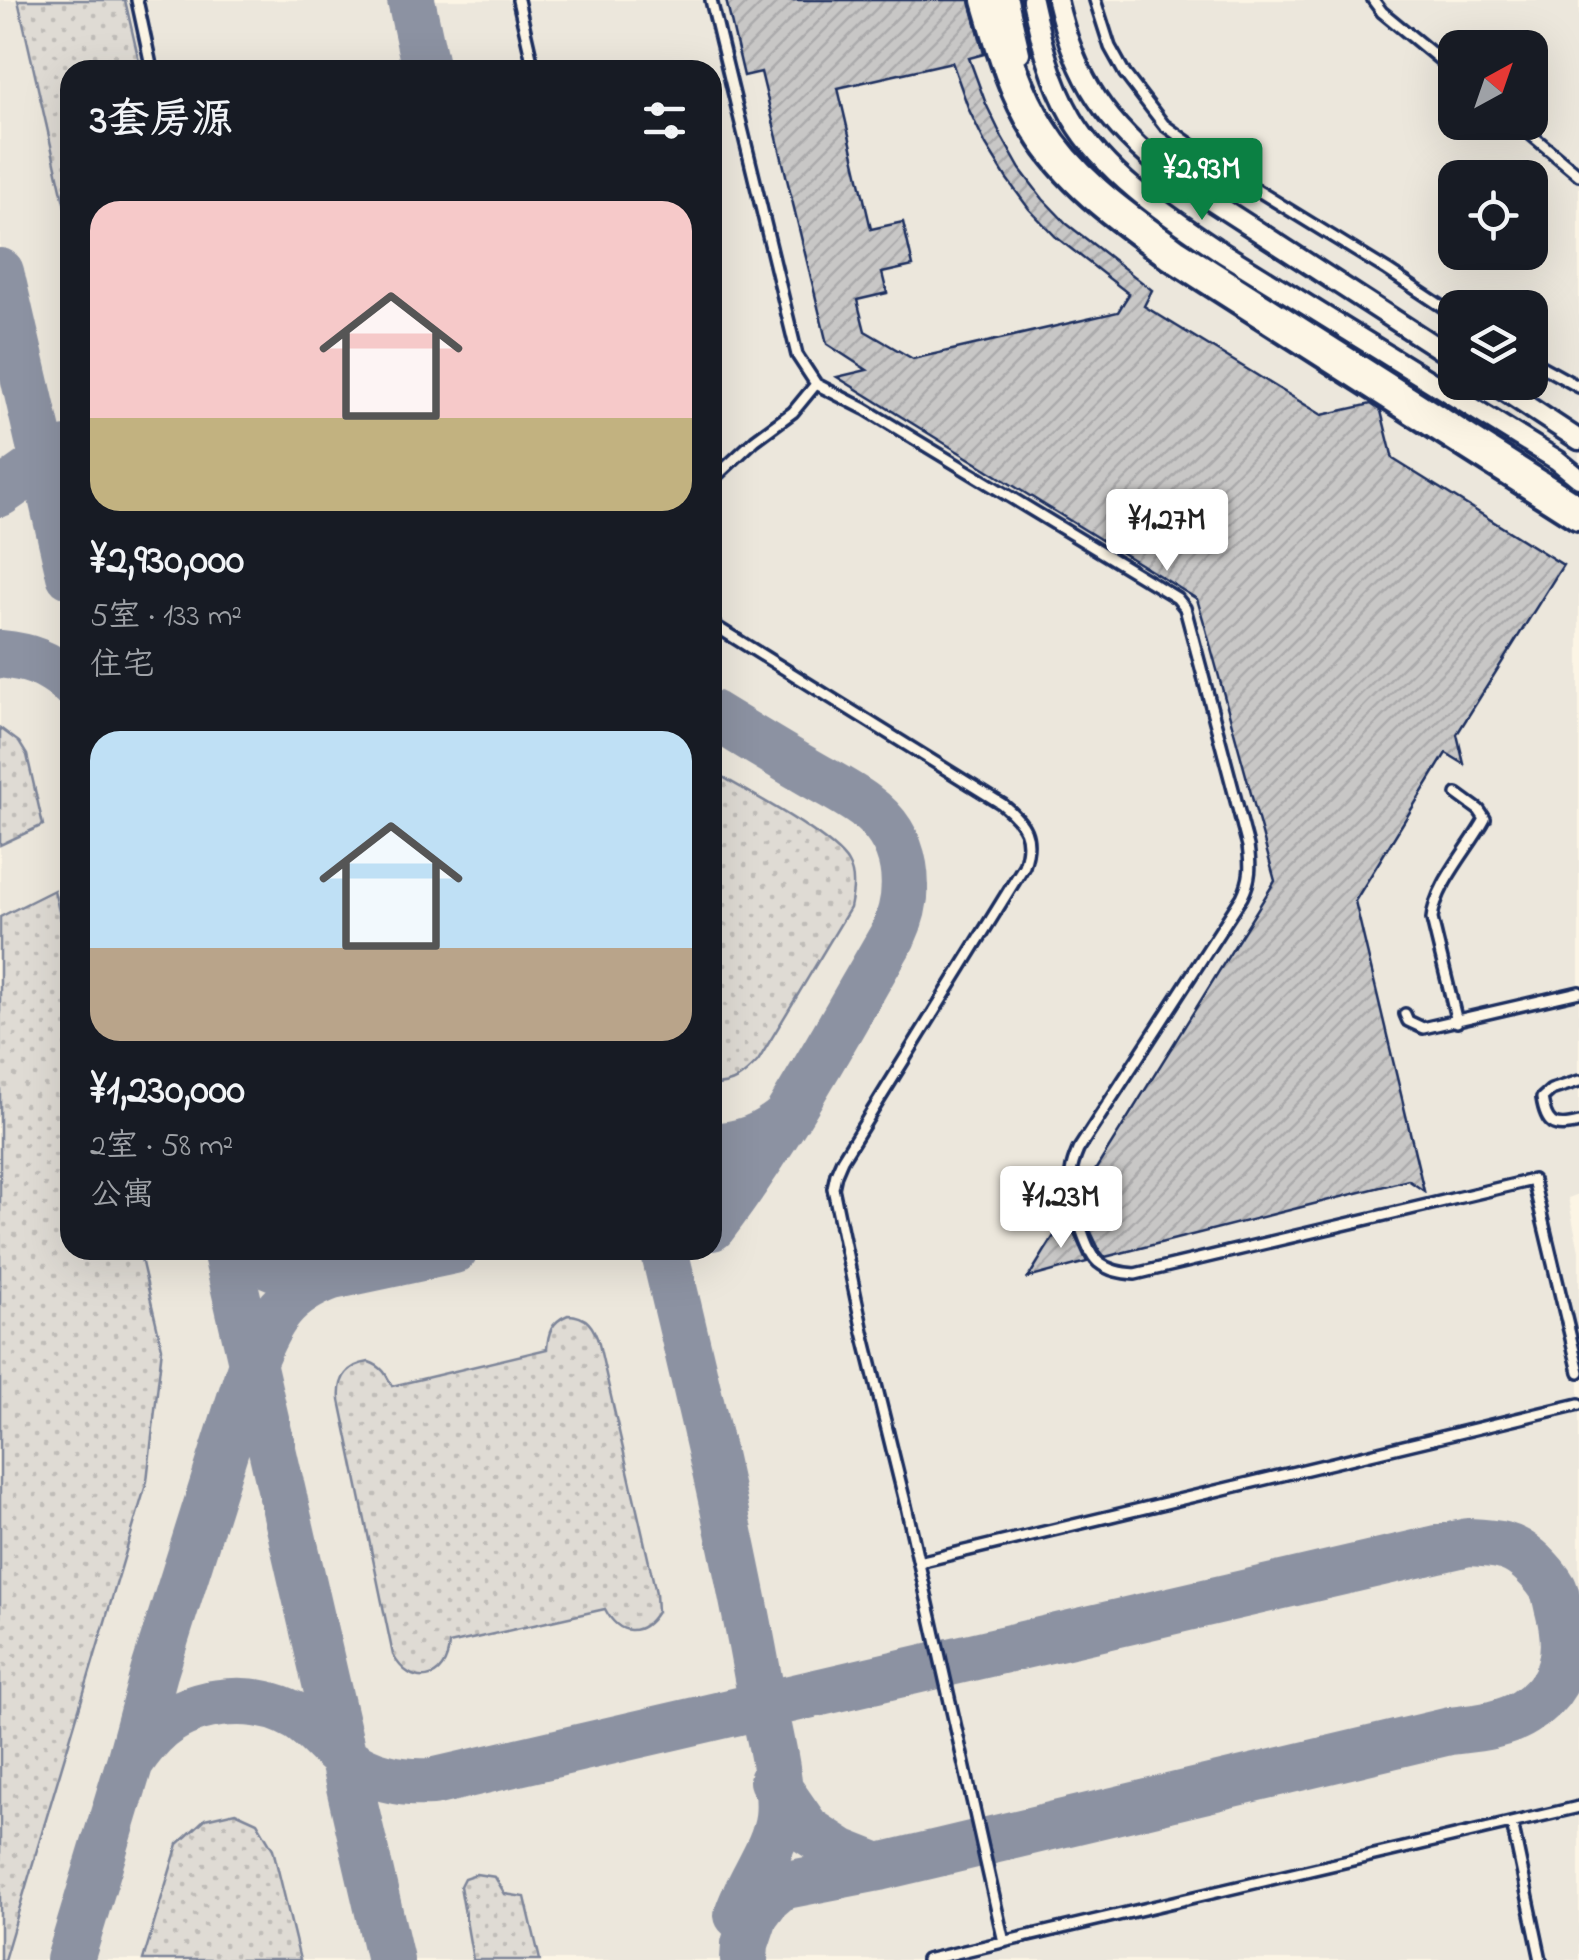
<!DOCTYPE html>
<html lang="zh">
<meta charset="utf-8">
<style>
:root{--surface:#171b24;--page:#20242c;--text:#f1f3f6;--muted:#9ea1a6;--accent:#0b8043}
body{margin:0;font-family:"Indie Flower","LXGW WenKai TC",sans-serif;background:var(--page);color:var(--text);height:100vh;display:flex;flex-direction:column;font-size:38px;white-space:nowrap}
*{box-sizing:border-box;margin:0}
p{font-size:32px;color:var(--muted)}
.icon{flex:none;width:55px;height:55px;fill:none;stroke:currentColor;stroke-width:2;stroke-linecap:round;stroke-linejoin:round}
.map{position:relative;flex:1;overflow:hidden}
.side{position:absolute;left:60px;top:60px;width:662px;height:1200px;display:flex;flex-direction:column;background:var(--surface);border-radius:30px;box-shadow:0 10px 40px #0002}
.side>*{flex:none}
.needle{width:65px;rotate:40deg}
.buttons{position:absolute;left:1438px;top:30px;display:grid;gap:20px}
.buttons a{display:grid;place-items:center;width:110px;height:110px;border-radius:20px;background:var(--surface);box-shadow:0 10px 40px #0002;font-size:50px}
.price{position:absolute;translate:-50% -85px;padding:0 22px;border-radius:10px;background:#fff;color:#222;font-size:32px;line-height:65px;filter:drop-shadow(0 2px 5px #0008)}
.price::after{content:'';position:absolute;left:50%;top:60px;width:30px;height:22px;margin-left:-15px;background:inherit;clip-path:polygon(0 0,100% 0,50% 100%)}
.price.selected{background:var(--accent);color:#fff}
ul{padding:0;list-style:none}
li{display:grid;align-content:center;gap:20px;height:530px;padding:0 30px}
li span{display:grid;place-items:center;height:310px;border-radius:30px;color:#555}
li>.icon{margin-inline-start:auto}
span .icon{width:180px;height:180px;fill:#fffc;stroke-width:1}
li b{font-size:42px}
h2{display:flex;justify-content:space-between;align-items:center;height:120px;padding:0 30px;font-size:42px}
.map>svg:first-child{display:block}
.built{fill:#ece7dc;fill-rule:evenodd}
.grass{fill:url(#grass-dots);stroke:#7d8599;stroke-width:2.5}
.lines{fill:none;stroke-linecap:round;stroke-linejoin:round}
.taxiway{stroke:#8c92a2;stroke-width:48}
.building{fill:url(#building-hatch);stroke:#1b2f5e;stroke-width:2.5;fill-rule:evenodd}
.lane-casing{stroke:#1b2f5e;stroke-width:16}
.street-casing{stroke:#1b2f5e;stroke-width:25}
.highway-casing{stroke:#1b2f5e;stroke-width:40}
.lane{stroke:#fcf5e5;stroke-width:9}
.street{stroke:#fcf5e5;stroke-width:18}
.highway{stroke:#fcf5e5;stroke-width:32}
</style>
<div class="map">
<svg width="1579" height="1960" viewBox="0 0 1579 1960">
<defs>
<pattern id="grass-dots" width="8" height="8" patternUnits="userSpaceOnUse" patternTransform="scale(2.5)"><rect width="8" height="8" fill="#dfdbd4"/><path d="M2 2h.1M6 6h.1" fill="none" stroke="#bfbcb8" stroke-width="1.8" stroke-linecap="round"/></pattern>
<pattern id="building-hatch" width="6" height="6" patternUnits="userSpaceOnUse" patternTransform="scale(2.5)"><rect width="6" height="6" fill="#c8c7c6"/><path d="M-1 1l2-2M0 6l6-6M5 7l2-2" fill="none" stroke="#ababac"/></pattern>
</defs>
<rect width="100%" height="100%" fill="#fcf5e5"/>
<filter id="ink" filterUnits="userSpaceOnUse"><feTurbulence type="fractalNoise" baseFrequency=".01" numOctaves="2"/><feDisplacementMap in="SourceGraphic" scale="20" xChannelSelector="R" yChannelSelector="G"/><feConvolveMatrix kernelMatrix="1 2 1 2 8 2 1 2 1" color-interpolation-filters="sRGB"/></filter>
<g filter="url(#ink)">
<path class="built" d="M 0,0 L 1579,0 L 1579,1194 L 1568,1198 L 1579,1251 L 1579,1960 L 0,1960 ZM 1455,48 L 1530,48 L 1530,122 L 1455,122 ZM 70,70 L 712,70 L 712,1250 L 70,1250 ZM 1455,178 L 1530,178 L 1530,252 L 1455,252 ZM 1455,308 L 1530,308 L 1530,382 L 1455,382 Z"/>
<path class="grass" d="M 18,0 L 125,0 L 141,70 L 70,70 L 70,229 Z
M 0,728 L 19,742 L 27,755 L 43,825 L 0,845 Z
M 712,771 C 741,788 834,837 848,863 C 856,877 853,893 850,908 L 758,1061 C 744,1076 734,1085 712,1085 Z
M 54,890 L 70,958 L 70,1250 L 139,1250 L 162,1348 L 147,1481 L 4,1960 L 0,1960 L 0,917 Z
M 568,1315 C 587,1315 594,1327 599,1344 L 656,1593 L 657,1612 C 641,1637 619,1636 605,1609 L 449,1644 C 447,1683 411,1689 393,1655 L 340,1400 C 338,1379 347,1365 369,1362 C 383,1367 386,1374 392,1386 L 547,1349 C 548,1333 551,1322 568,1315 Z
M 235,1812 L 257,1822 L 273,1849 L 300,1960 L 143,1960 L 178,1844 L 205,1819 Z
M 476,1874 L 495,1877 L 505,1894 L 525,1897 L 540,1960 L 473,1960 L 460,1886 L 464,1878 Z"/>
<g class="lines">
<path class="taxiway" d="M 411,0 L 426,70
M 0,272 L 70,575
M 0,493 L 44,462 L 67,450
M 0,654 C 30,657 46,663 70,682
M 712,714 C 743,733 774,752 805,770 C 825,782 846,792 865,806 C 909,838 914,891 892,937 C 835,1035 781,1136 712,1227
M 712,1146 C 742,1146 763,1137 786,1118
M 226,1250 L 390,1960
M 243,1250 C 271,1269 298,1279 332,1276 L 454,1250
M 664,1250 C 699,1396 734,1542 760,1689 C 767,1724 783,1785 779,1817 C 775,1850 748,1882 738,1915
M 130,1762 C 139,1749 148,1737 160,1727 C 197,1698 258,1693 299,1718 C 316,1729 328,1746 344,1758 C 368,1777 402,1784 432,1782 L 1468,1542 C 1486,1543 1505,1543 1521,1554 C 1532,1561 1546,1576 1553,1588 C 1556,1594 1557,1603 1559,1610 C 1570,1652 1564,1687 1525,1712 C 1503,1726 1475,1728 1450,1731 L 879,1867 L 781,1886 L 767,1898 L 755,1914 L 745,1944 L 744,1960
M 773,1781 L 807,1830 L 841,1852 L 879,1867
M 70,1960 L 130,1762 L 154,1673 L 252,1363 C 270,1318 285,1293 332,1276"/>
</g>
<path class="building" d="M 726,0 L 970,0 L 984,54 L 969,58 L 986,104 L 1002,137 L 1020,169 L 1043,199 L 1067,224 L 1152,290 L 1144,306 L 1322,415 L 1371,404 L 1381,411 L 1393,459 L 1563,565 L 1457,734 L 1464,764 L 1446,753 L 1355,901 L 1424,1191 L 1408,1180 L 1105,1257 L 1100,1251 L 1090,1230 L 1081,1193 L 1275,881 L 1205,626 L 1197,599 L 837,377 L 867,370 L 827,344 L 761,72 L 744,76 ZM 952,62 L 969,110 L 986,145 L 1007,179 L 1029,209 L 1056,237 L 1129,294 L 1118,312 L 913,359 L 865,331 L 857,300 L 887,293 L 882,273 L 913,266 L 903,222 L 871,229 L 838,88 Z
M 1068,1213 L 1075,1236 L 1087,1262 L 1028,1278 Z"/>
<g class="lines">
<g class="lane-casing">
<path id="lane" d="M 137,0 L 152,70
M 518,0 L 534,70
M 711,0 L 797,355 L 816,384 L 865,409 L 1177,598 L 1185,608 L 1248,846 C 1251,866 1251,879 1242,897 L 1078,1150 C 1075,1157 1072,1165 1071,1173 C 1069,1192 1084,1249 1098,1262 C 1109,1271 1122,1273 1135,1274 L 1533,1180 L 1579,1372
M 1095,0 L 1110,47 L 1125,74 L 1164,125 L 1239,179 L 1387,270 L 1455,315
M 1373,0 L 1382,12 L 1455,72
M 1516,122 L 1579,175
M 1530,360 L 1579,387
M 712,480 L 755,440 L 793,412 L 816,384
M 712,624 L 1002,804 C 1025,823 1034,836 1024,866 L 842,1160 L 836,1174 L 833,1188 L 863,1332 L 906,1506 L 1004,1942
M 1405,1014 L 1408,1021 L 1423,1028 L 1579,992
M 1457,1022 L 1432,919 C 1435,885 1469,849 1485,819 L 1479,810 L 1457,794
M 1579,1081 L 1551,1090 L 1542,1098 C 1546,1124 1553,1130 1579,1123
M 919,1562 L 1579,1404
M 1512,1823 L 1541,1960
M 926,1960 L 1579,1807"/>
</g>
<g class="street-casing">
<path id="street" d="M 1008,0 L 1020,53
M 1032,0 C 1041,41 1051,82 1072,118 C 1106,176 1168,216 1223,253 L 1557,460 L 1579,478
M 1057,0 C 1076,81 1106,124 1171,175 L 1455,359
M 1491,382 L 1579,440"/>
</g>
<g class="highway-casing">
<path id="highway" d="M 989,0 C 1002,44 1014,90 1039,129 C 1071,182 1124,218 1173,254 L 1579,513"/>
</g>
<use href="#lane" class="lane"/>
<use href="#street" class="street"/>
<use href="#highway" class="highway"/>
</g>
</g>
</svg>
<div class="buttons">
<a><svg class="needle" viewBox="-14 -14 28 28"><path d="M0-13l5 13h-10z" fill="#e53935"/><path d="M0 13l5-13h-10z" fill="#9ea1a6"/></svg></a>
<a><svg class="icon" aria-label="locate" viewBox="0 0 24 24"><circle cx="12" cy="12" r="6"/><path d="M12 2v4M12 18v4M2 12h4M18 12h4"/></svg></a>
<a><svg class="icon" aria-label="layers" viewBox="0 0 24 24"><path d="M12 4l9 5-9 5-9-5zM3 14l9 5 9-5"/></svg></a>
</div>
<b class="price selected" style="left:1202px;top:223px">¥2.93M</b>
<b class="price" style="left:1167px;top:574px">¥1.27M</b>
<b class="price" style="left:1061px;top:1251px">¥1.23M</b>
<section class="side">
<h2>3套房源<svg class="icon" aria-label="filters" viewBox="0 0 24 24"><path d="M4 7h16M4 17h16"/><circle cx="9" cy="7" r="2"/><circle cx="15" cy="17" r="2"/></svg></h2>
<ul>
<li><span style="background:linear-gradient(#f6c9c9 70%,#c2b280 0)"><svg class="icon" aria-label="home" viewBox="0 0 24 24"><path d="M3 11l9-7 9 7M6 9v11h12V9"/></svg></span><div><b>¥2,930,000</b><p>5室 · 133 m²</p><p>住宅</p></div></li>
<li><span style="background:linear-gradient(#bfe0f5 70%,#b9a48a 0)"><svg class="icon" aria-label="home" viewBox="0 0 24 24"><path d="M3 11l9-7 9 7M6 9v11h12V9"/></svg></span><div><b>¥1,230,000</b><p>2室 · 58 m²</p><p>公寓</p></div></li>
</ul>
</section>
</div>
